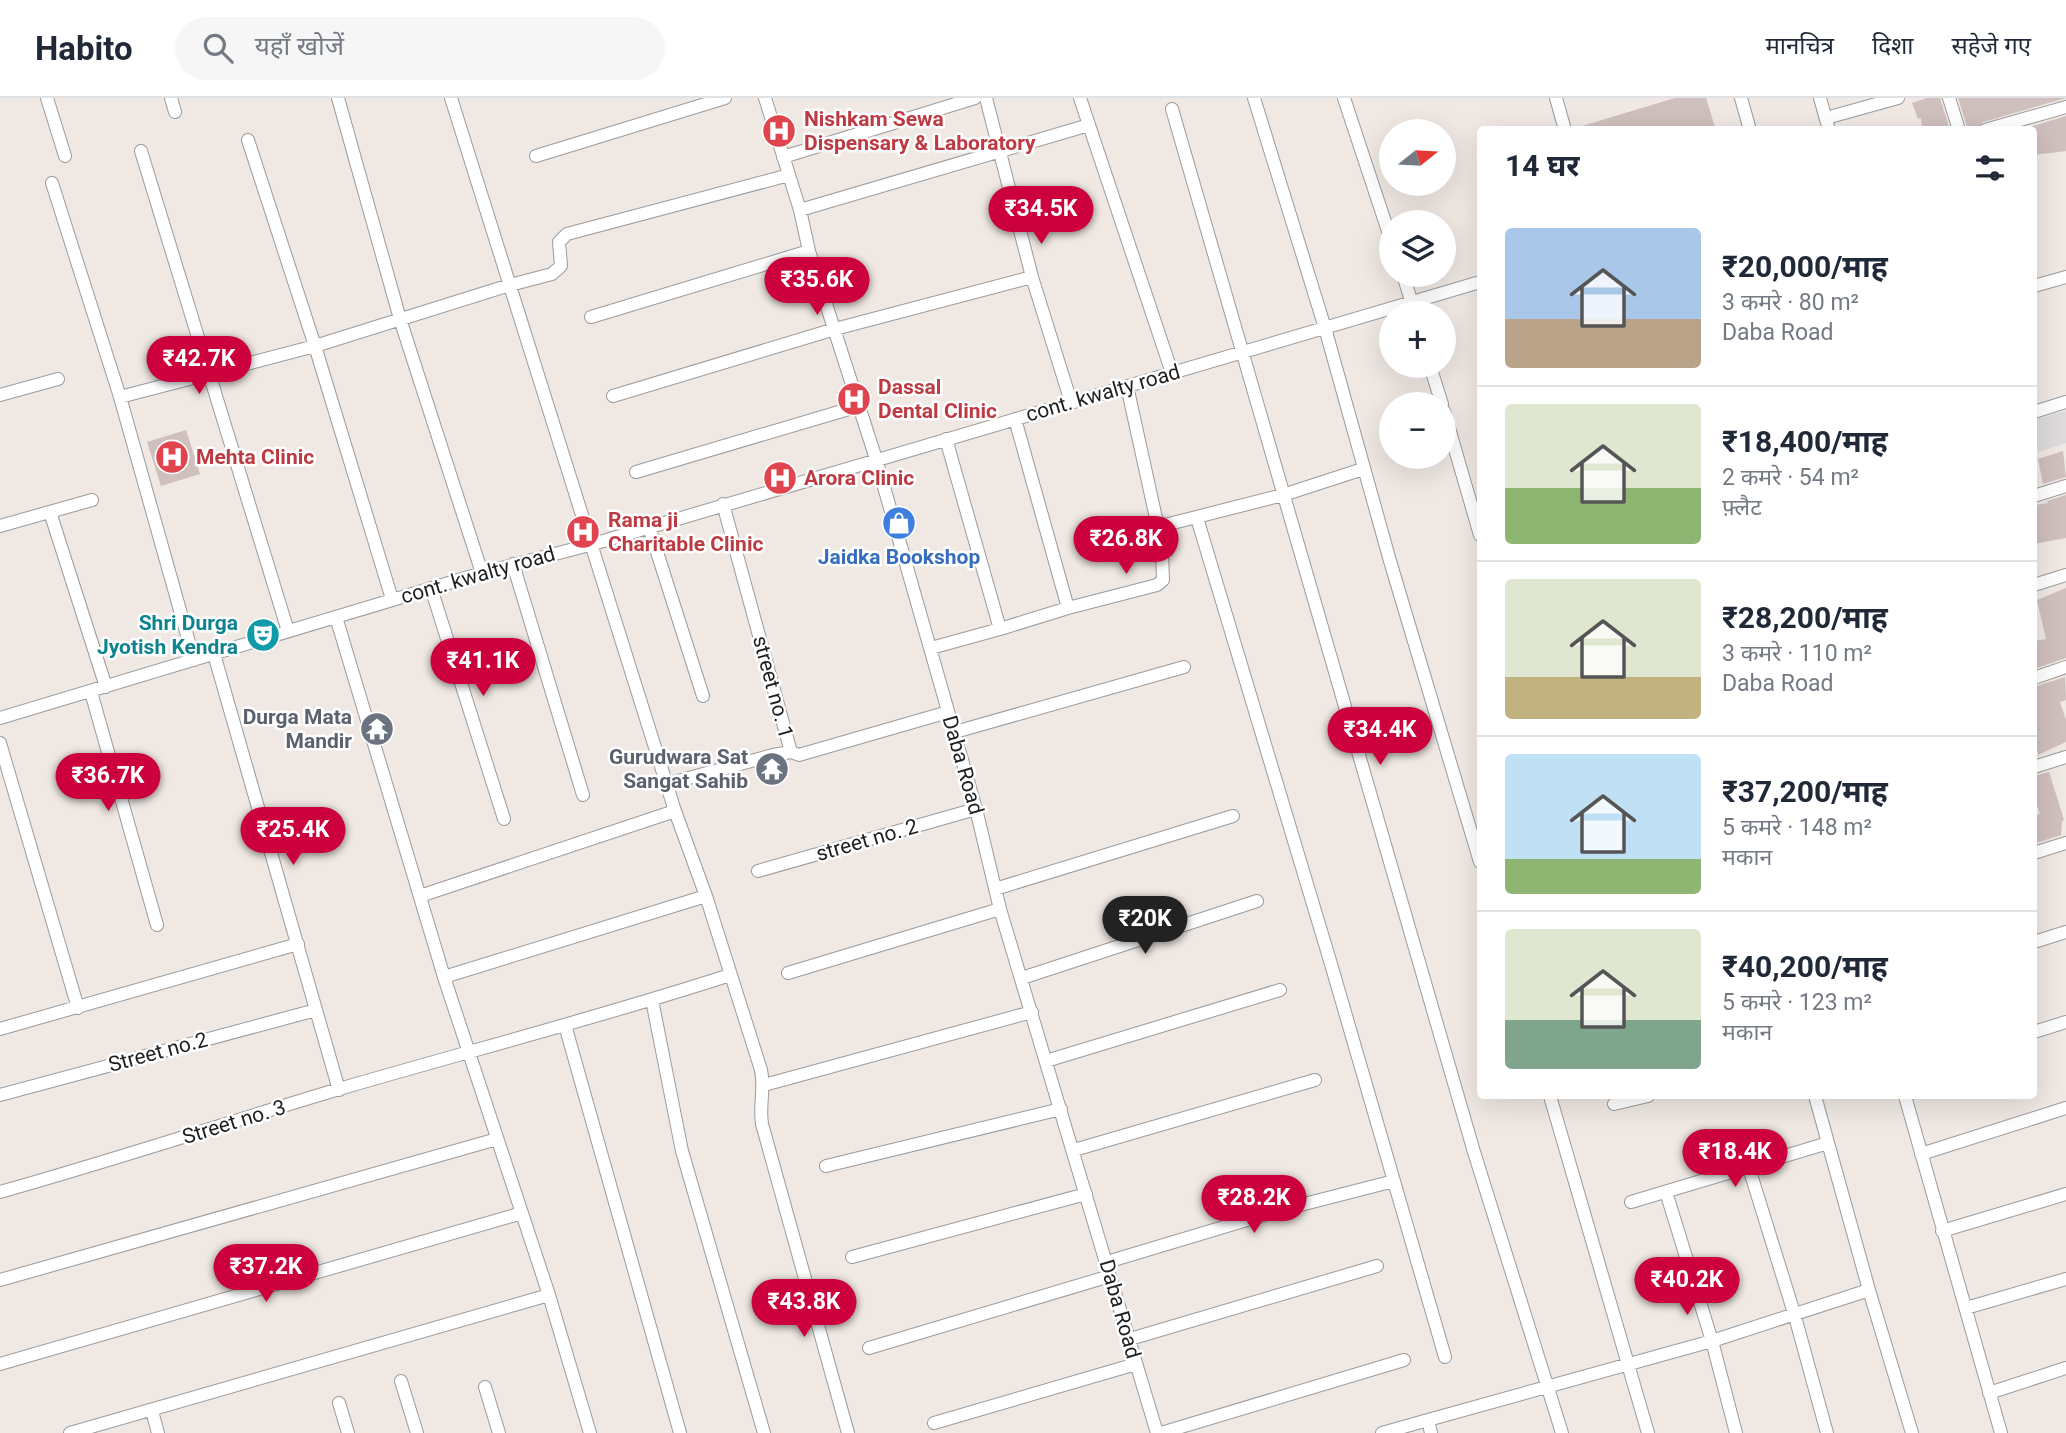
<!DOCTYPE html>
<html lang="hi">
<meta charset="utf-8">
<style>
:root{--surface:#fff;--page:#f6f6f7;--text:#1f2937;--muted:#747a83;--line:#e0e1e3;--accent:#cb003d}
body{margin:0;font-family:Roboto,"Noto Sans Devanagari",sans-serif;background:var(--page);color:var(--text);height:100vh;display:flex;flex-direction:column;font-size:26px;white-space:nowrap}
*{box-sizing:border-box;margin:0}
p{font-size:23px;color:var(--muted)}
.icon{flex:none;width:38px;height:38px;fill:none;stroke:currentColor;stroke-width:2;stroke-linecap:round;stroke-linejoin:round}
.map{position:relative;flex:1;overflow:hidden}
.panel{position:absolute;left:1477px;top:28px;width:560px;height:973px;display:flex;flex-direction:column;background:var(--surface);border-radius:7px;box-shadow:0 7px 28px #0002}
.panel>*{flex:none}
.needle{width:46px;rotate:72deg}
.tools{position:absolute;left:1379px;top:21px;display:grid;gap:14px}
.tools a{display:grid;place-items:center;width:77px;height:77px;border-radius:50%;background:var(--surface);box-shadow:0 7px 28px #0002;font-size:35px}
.price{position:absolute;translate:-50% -60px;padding:0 16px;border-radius:24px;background:var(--accent);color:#fff;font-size:23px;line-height:46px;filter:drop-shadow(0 2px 4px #0008)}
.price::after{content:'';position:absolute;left:50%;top:42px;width:21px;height:16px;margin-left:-10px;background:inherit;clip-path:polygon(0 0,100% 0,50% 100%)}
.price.selected{background:#222;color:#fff}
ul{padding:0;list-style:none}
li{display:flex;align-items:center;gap:21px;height:175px;padding:0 28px}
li+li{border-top:2px solid var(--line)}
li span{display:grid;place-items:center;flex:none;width:196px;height:140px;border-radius:7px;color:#555}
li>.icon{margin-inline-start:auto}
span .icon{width:84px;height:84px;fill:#fffc;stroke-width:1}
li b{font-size:30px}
h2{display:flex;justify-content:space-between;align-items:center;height:84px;padding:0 28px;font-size:30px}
header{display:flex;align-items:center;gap:42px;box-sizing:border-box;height:98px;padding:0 35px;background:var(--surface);border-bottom:2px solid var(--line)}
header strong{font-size:33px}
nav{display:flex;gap:38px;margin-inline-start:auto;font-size:24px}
.search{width:490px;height:63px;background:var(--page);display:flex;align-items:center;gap:18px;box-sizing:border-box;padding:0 24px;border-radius:38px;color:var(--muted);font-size:26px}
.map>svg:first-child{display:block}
.residential{fill:#dcdadb}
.building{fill:#cfbfbd}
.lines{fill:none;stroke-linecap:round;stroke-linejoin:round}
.street-casing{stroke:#9b9b9b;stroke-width:14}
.street{stroke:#fff;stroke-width:12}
.labels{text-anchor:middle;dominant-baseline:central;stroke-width:5;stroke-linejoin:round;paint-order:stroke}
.health-label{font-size:21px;font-weight:bold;fill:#be3a42;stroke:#fff;text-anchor:start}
.street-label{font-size:21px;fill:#1e1e1e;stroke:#fff}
.shop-label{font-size:21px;font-weight:bold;fill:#366cbe;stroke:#fff}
.culture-label{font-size:21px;font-weight:bold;fill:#0d838f;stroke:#fff;text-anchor:end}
.worship-label{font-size:21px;font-weight:bold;fill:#5b616d;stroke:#fff;text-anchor:end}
</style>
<header>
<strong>Habito</strong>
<div class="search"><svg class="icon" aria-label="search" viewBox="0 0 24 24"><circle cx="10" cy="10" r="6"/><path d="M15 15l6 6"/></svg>यहाँ खोजें</div>
<nav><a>मानचित्र</a><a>दिशा</a><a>सहेजे गए</a></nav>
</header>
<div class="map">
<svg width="2066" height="1335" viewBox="0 0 2066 1335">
<rect width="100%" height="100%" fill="#efe8e3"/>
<path class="residential" d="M 2066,313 L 2066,345 L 2038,354 L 2034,322 Z"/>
<path class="building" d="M 1675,0 L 1706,0 L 1716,32 L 1583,32 L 1582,28 Z
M 1927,0 L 1940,0 L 1950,32 L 1922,32 L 1921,20 L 1918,21 L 1912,5 Z
M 1958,0 L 2066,0 L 1983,24 L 1976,32 L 1968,32 Z
M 2066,18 L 2066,53 L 2034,57 L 2034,32 L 2019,32 Z
M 186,332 L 200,376 L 161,388 L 147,344 Z
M 2063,353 L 2066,379 L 2043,386 L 2038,361 Z
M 2066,397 L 2066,440 L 2034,446 L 2034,407 L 2048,405 L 2047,403 Z
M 2066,490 L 2066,560 L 2034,571 L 2034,543 L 2046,541 L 2037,502 Z
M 2065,579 L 2066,602 L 2060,604 L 2066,622 L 2066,644 L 2038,657 L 2034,631 L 2034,589 Z
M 2049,674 L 2064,722 L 2062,723 L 2061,737 L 2036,745 L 2034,717 L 2040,716 L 2034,699 L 2034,678 Z"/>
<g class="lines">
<g class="street-casing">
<path id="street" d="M 47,0 L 65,58
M 171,0 L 175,14
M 338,0 L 400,221 L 482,475
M 451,0 L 675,713 L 706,798 L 761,972 C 765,991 759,1008 762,1026 L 848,1335
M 765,0 L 800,112 L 809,153 L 876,361 L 976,711 L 1000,811 L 1157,1335
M 986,0 L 1032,179 L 1071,304
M 1080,0 L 1172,275
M 1254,0 L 1325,230 L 1390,463 L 1480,764
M 1344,0 L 1391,142
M 1556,0 L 1565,32
M 1741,0 L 1750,32
M 1820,0 L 1829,32
M 1949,0 L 1959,32
M 1172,11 L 1474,1054 L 1562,1335
M 1826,20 L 1898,0
M 1985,32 L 2066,9
M 248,42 L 315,248 L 392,501
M 141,53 L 288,533
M 536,58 L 725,0
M 783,59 L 975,0
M 52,85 L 120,299 L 194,562
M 800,112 L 1089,27
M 1403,177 L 1415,215
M 2034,188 L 2066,179
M 591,219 L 809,153
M 1430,268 L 1442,306
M 0,297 L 58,281
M 613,298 L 835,231 L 1032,179
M 120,299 L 315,248 L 510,187 L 552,176 L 561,168 L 559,144 L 567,136 L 789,77
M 1444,313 L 1480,437
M 2034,314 L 2066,304
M 636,374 L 859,308
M 2034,398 L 2066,388
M 723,406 L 791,654 L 799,657 L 948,614
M 50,414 L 106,589
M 1197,420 L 1331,866 L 1445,1259
M 0,428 L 92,402
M 1161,428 L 1283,397 L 1363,371
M 649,429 L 703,598
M 513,466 L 583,697
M 2034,487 L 2066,477
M 431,490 L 504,721
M 1068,510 L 1157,487 L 1163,482 L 1161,428 L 1156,420 L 1127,288
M 336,519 L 444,879 L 706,798
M 1000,531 L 1068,510 L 1015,321
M 931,550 L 1000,531 L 946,341
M 214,556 L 339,992
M 2034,580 L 2066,569
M 91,594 L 157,827
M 0,620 L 482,475 L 593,446 L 1480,184
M 955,634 L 1184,569
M 0,645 L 78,910
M 2034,669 L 2066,659
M 667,686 L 773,657 L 791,654
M 2034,755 L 2066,745
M 758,773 L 976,711
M 995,791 L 1233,718
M 420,798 L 675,713
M 2034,844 L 2066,834
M 788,875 L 1000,811
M 444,879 L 549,1197 L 590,1335
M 1022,880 L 1257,803
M 652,902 L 682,1053 L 764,1335
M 565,927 L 680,1335
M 0,931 L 298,846
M 2034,934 L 2066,924
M 1046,963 L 1280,892
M 764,987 L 1032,914
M 0,997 L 316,912
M 1550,998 L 1648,1335
M 1815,998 L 1869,1192
M 1905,998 L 2001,1335
M 1614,1006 L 1648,998
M 1074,1052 L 1315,982
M 1921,1056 L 2066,1010
M 826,1068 L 1061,1011
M 1749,1070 L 1794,1215 L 1827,1335
M 0,1094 C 114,1062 226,1025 339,991 C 469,953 601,919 730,877
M 1666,1094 L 1712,1243 L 1736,1335
M 1631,1104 L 1828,1045
M 1942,1133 L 2066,1096
M 852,1159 L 1086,1096
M 1107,1164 L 1277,1113 L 1394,1083
M 0,1182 L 497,1041
M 1966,1210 L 2066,1181
M 1130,1241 L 1377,1168
M 869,1250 L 1110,1178
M 0,1266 L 522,1115
M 401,1283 L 417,1335
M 485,1289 L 499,1335
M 1989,1295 L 2066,1270
M 339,1305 L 348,1335
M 152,1313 L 158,1335
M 934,1325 L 1136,1266
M 70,1335 L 549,1197
M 1161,1335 L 1404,1262
M 1382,1335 L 1428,1322
M 1431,1335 L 1428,1322 L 1712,1243 L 1869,1192 L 1912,1335"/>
</g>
<use href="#street" class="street"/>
</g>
<defs>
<g id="hospital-disc" transform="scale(1.75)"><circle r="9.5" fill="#e0444e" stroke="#fff"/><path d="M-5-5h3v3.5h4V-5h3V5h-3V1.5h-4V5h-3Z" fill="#fff"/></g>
<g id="shop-disc" transform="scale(1.75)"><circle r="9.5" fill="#3f7fe0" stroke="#fff"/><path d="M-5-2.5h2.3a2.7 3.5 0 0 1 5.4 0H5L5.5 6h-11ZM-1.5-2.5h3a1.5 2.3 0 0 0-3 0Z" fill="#fff"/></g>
<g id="theatre-disc" transform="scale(1.75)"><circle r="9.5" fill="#0f9aa8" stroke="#fff"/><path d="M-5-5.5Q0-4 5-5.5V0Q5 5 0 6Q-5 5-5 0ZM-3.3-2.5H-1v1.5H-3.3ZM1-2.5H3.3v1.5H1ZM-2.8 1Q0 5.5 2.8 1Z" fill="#fff"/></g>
<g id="temple-disc" transform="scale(1.75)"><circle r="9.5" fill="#6b7280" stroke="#fff"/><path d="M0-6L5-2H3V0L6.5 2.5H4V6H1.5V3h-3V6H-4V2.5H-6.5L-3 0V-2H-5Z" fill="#fff"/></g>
</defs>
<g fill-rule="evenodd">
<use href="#hospital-disc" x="779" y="33"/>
<use href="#hospital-disc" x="854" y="301"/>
<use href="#hospital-disc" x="172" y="359"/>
<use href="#hospital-disc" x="780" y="380"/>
<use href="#shop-disc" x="899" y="425"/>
<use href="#hospital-disc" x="583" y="434"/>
<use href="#theatre-disc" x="263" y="537"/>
<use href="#temple-disc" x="377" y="631"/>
<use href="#temple-disc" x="772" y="671"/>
</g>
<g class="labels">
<g class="health-label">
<text x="804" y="21">Nishkam Sewa<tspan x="804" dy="24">Dispensary &amp; Laboratory</tspan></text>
<text x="878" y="289">Dassal<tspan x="878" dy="24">Dental Clinic</tspan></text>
<text x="196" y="359">Mehta Clinic</text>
<text x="804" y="380">Arora Clinic</text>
<text x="608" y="422">Rama ji<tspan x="608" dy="24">Charitable Clinic</tspan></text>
</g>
<g class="street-label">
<text transform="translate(1103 295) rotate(-16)">cont. kwalty road</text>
<text transform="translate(478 477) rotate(-16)">cont. kwalty road</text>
<text transform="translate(773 589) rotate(75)">street no. 1</text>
<text transform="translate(963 667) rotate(74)">Daba Road</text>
<text transform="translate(867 742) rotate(-16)">street no. 2</text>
<text transform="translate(158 954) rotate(-15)">Street no.2</text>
<text transform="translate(234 1024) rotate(-17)">Street no. 3</text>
<text transform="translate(1120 1211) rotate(74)">Daba Road</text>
</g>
<g class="shop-label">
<text x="899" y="459">Jaidka Bookshop</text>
</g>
<g class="culture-label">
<text x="238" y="525">Shri Durga<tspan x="238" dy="24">Jyotish Kendra</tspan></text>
</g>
<g class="worship-label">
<text x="352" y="619">Durga Mata<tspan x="352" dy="24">Mandir</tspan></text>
<text x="748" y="659">Gurudwara Sat<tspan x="748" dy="24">Sangat Sahib</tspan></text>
</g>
</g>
</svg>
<div class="tools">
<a><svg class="needle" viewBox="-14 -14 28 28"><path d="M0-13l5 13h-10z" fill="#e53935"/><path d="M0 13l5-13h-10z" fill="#747a83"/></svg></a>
<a><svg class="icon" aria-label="layers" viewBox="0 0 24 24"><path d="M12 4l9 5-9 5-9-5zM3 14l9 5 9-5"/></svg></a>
<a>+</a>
<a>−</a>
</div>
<b class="price" style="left:1041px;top:148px">₹34.5K</b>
<b class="price" style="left:817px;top:219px">₹35.6K</b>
<b class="price" style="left:199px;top:298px">₹42.7K</b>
<b class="price" style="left:1126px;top:478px">₹26.8K</b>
<b class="price" style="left:483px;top:600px">₹41.1K</b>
<b class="price" style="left:1380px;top:669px">₹34.4K</b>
<b class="price" style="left:108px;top:715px">₹36.7K</b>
<b class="price" style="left:293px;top:769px">₹25.4K</b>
<b class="price selected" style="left:1145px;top:858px">₹20K</b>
<b class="price" style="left:1735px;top:1091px">₹18.4K</b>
<b class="price" style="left:1254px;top:1137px">₹28.2K</b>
<b class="price" style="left:266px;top:1206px">₹37.2K</b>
<b class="price" style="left:1687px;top:1219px">₹40.2K</b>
<b class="price" style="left:804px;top:1241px">₹43.8K</b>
<section class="panel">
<h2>14 घर<svg class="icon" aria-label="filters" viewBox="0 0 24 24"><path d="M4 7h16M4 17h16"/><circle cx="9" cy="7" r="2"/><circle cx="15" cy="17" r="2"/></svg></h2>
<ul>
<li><span style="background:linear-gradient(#a9c7e8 65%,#b9a48a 0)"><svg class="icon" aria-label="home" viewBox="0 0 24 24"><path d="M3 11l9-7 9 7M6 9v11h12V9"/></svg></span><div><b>₹20,000/माह</b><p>3 कमरे · 80 m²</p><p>Daba Road</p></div></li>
<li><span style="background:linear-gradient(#dfe7d0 60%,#8fb573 0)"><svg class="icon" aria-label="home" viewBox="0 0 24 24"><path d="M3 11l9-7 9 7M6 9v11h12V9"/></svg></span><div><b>₹18,400/माह</b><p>2 कमरे · 54 m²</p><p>फ़्लैट</p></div></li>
<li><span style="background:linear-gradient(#dfe7d0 70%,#c2b280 0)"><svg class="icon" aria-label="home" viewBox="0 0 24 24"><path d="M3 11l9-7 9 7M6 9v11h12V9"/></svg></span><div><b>₹28,200/माह</b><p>3 कमरे · 110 m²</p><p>Daba Road</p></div></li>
<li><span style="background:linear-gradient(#bfe0f5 75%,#8fb573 0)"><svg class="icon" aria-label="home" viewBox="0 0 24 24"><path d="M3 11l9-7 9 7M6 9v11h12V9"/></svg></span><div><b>₹37,200/माह</b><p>5 कमरे · 148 m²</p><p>मकान</p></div></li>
<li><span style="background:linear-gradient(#dfe7d0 65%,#7fa58c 0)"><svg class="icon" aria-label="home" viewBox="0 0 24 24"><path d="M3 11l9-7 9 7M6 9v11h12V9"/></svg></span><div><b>₹40,200/माह</b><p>5 कमरे · 123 m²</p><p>मकान</p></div></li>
</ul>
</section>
</div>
